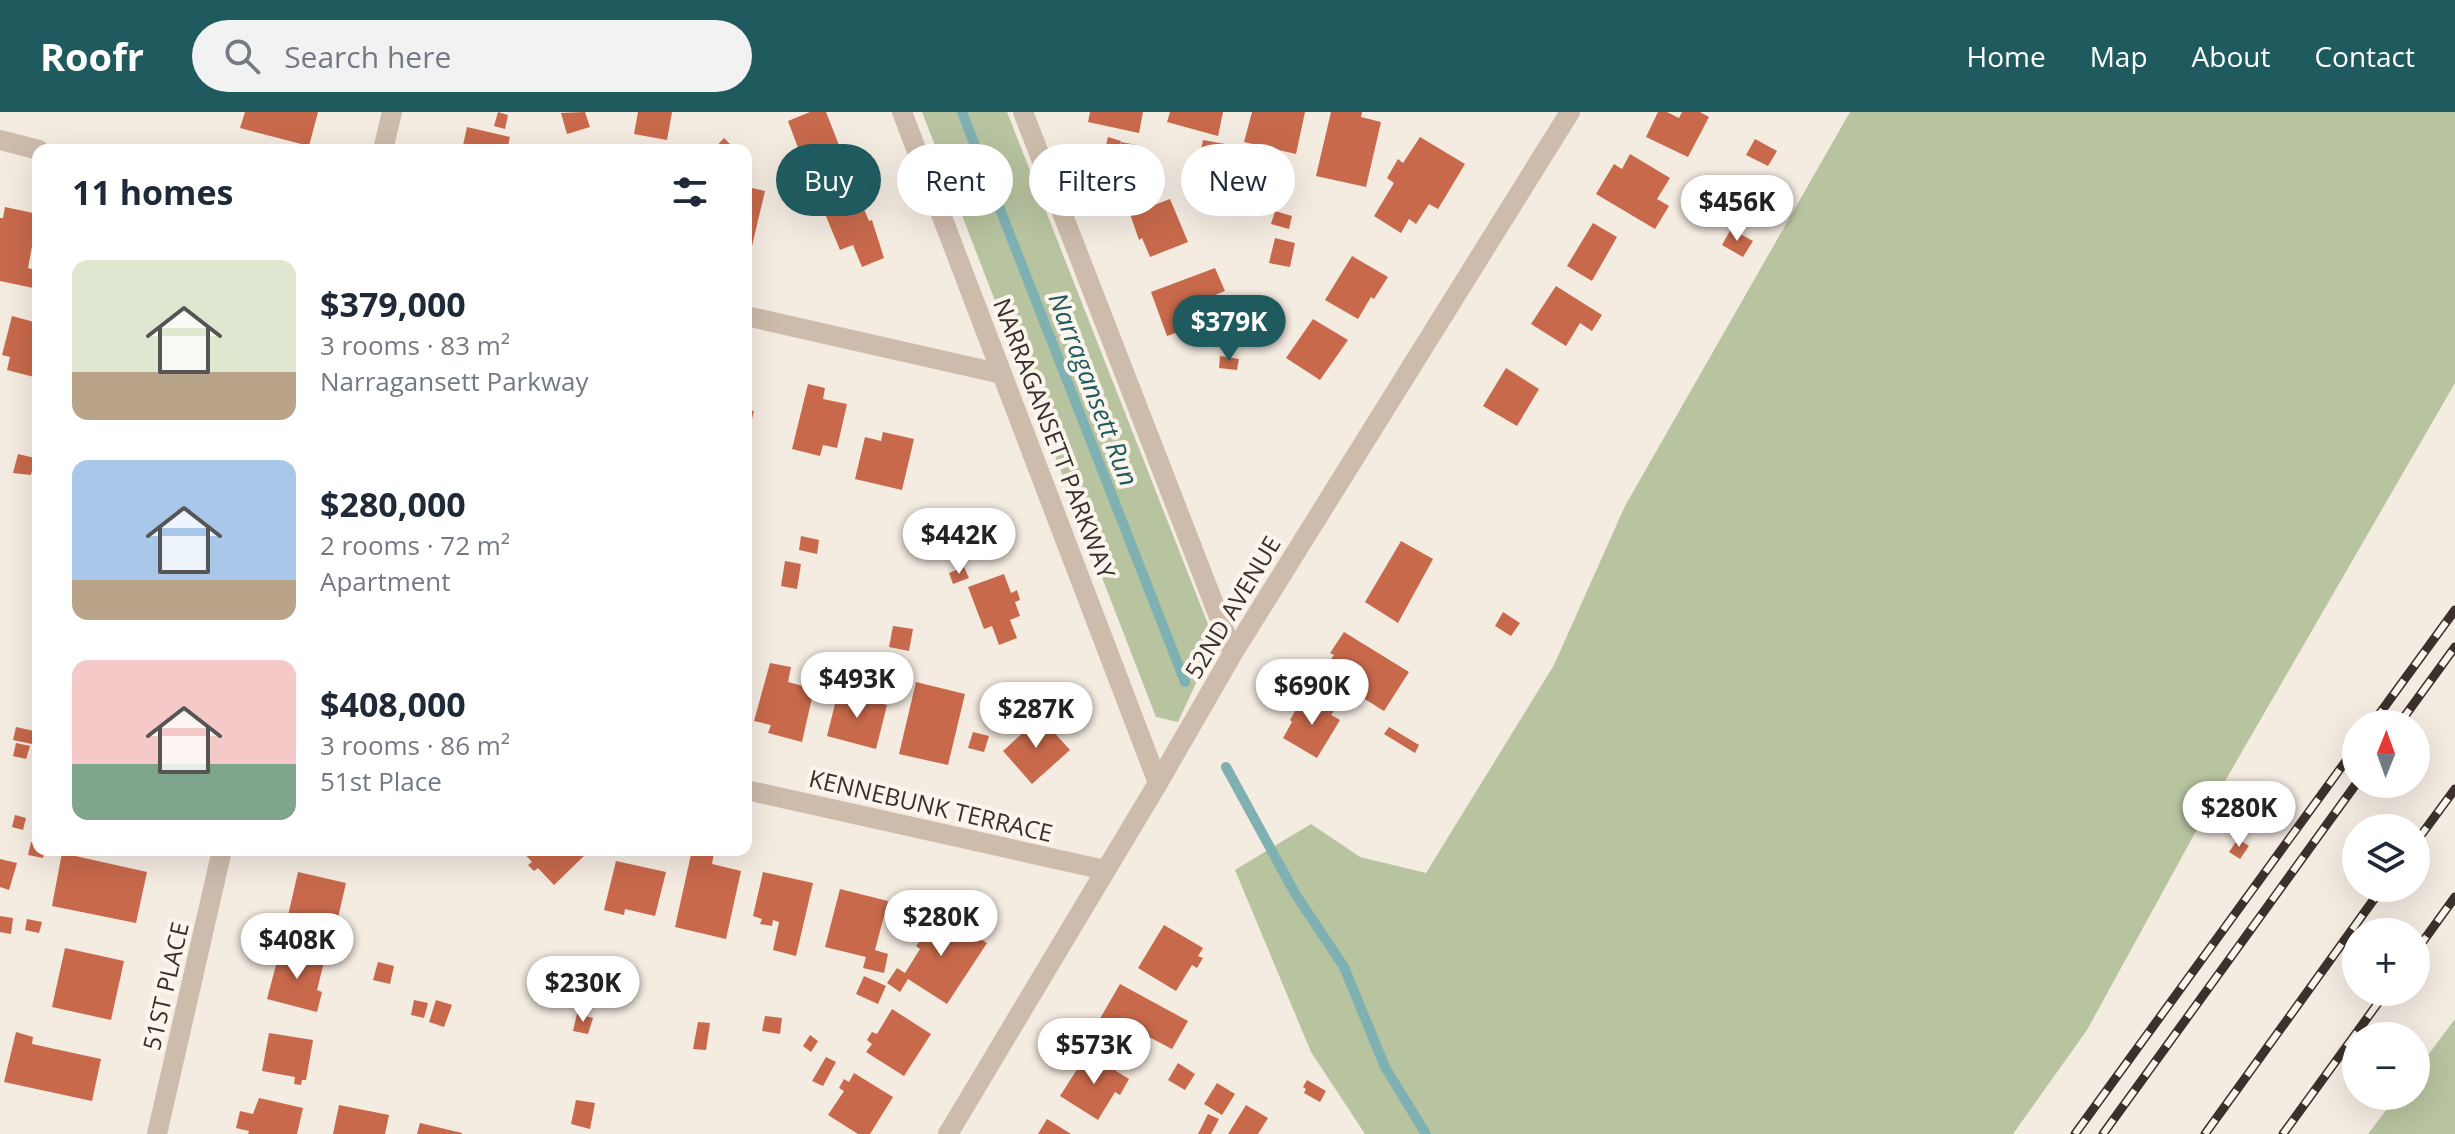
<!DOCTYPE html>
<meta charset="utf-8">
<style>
:root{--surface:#fff;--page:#f2f2f3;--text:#1f2937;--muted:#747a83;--accent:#1f5a5e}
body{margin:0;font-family:"Open Sans",sans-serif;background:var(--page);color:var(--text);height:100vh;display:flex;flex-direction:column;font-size:30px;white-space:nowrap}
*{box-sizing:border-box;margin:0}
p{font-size:26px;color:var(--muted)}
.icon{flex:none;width:44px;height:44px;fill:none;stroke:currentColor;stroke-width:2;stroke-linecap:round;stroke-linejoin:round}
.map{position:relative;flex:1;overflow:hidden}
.sheet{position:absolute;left:32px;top:32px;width:720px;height:712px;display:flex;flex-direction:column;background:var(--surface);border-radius:16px;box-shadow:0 8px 32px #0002}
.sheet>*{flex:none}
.hud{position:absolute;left:776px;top:32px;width:760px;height:72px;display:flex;gap:16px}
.needle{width:52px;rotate:1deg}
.fabs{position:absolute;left:2342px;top:598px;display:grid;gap:16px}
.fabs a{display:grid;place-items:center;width:88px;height:88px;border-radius:50%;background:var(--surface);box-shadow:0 8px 32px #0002;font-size:40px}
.price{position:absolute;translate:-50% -68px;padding:0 18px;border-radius:28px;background:#fff;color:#222;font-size:26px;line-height:52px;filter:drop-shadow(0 2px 4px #0008)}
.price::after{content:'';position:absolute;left:50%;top:48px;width:24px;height:18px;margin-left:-12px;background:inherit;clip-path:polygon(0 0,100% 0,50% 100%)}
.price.selected{background:var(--accent);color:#fff}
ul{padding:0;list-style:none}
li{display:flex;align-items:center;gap:24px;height:200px;padding:0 40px}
li span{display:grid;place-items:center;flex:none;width:224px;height:160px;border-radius:16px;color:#555}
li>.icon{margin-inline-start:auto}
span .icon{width:96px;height:96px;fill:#fffc;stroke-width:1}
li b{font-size:34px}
h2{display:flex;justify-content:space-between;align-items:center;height:96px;padding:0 40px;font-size:34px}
.pill{padding:0 28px;border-radius:36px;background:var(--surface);box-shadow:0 8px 32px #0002;font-size:28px;line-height:72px}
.pill.selected{background:var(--accent);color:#fff}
header{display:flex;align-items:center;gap:48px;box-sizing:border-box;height:112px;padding:0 40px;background:var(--accent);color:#fff}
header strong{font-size:38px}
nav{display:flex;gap:44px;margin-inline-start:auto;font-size:28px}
.search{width:560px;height:72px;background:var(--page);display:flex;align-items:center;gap:20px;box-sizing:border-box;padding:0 28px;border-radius:44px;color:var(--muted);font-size:30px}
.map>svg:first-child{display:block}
.green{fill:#b8c4a0}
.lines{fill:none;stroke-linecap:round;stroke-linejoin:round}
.stream{stroke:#7fb0b2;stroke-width:10}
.building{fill:#c8694b}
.minor{stroke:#cdbbac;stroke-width:20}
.rail-casing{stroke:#3b302b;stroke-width:9}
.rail{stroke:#fbf5ee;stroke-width:6;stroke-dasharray:18;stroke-linecap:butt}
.labels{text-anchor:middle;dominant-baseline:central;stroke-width:8;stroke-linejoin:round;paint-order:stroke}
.street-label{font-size:24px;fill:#3b302b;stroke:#fbf5ee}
.water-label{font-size:26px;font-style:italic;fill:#1f5a5e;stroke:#fbf5ee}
</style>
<header>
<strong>Roofr</strong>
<div class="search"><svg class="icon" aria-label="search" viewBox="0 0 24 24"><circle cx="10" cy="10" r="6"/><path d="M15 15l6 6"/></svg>Search here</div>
<nav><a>Home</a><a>Map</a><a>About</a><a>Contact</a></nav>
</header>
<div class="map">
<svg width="2455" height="1022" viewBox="0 0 2455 1022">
<rect width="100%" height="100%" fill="#f4ebe1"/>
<path class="green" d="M 922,0 L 1007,0 L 1215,530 L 1178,610 L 1156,605 Z
M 1850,0 L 2455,0 L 2455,271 L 2195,721 L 2087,918 L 2013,1022 L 1365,1022 L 1311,940 L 1235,758 L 1311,712 L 1360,745 L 1426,761 L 1554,553 L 1625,394 Z
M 2455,907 L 2455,1022 L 2368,1022 L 2397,984 L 2416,984 L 2416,959 Z"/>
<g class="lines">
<path class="stream" d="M 962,0 L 1185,570
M 1226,655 L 1296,783 L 1344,855 L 1385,955 L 1426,1022"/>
</g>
<path class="building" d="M 245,0 L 318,0 L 309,34 L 240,16 Z
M 498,0 L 508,3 L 505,17 L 494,14 Z
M 585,0 L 590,15 L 567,22 L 561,1 Z
M 638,0 L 672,0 L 667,28 L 634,22 Z
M 810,0 L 826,0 L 846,51 L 809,65 L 788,9 Z
M 1090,0 L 1143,0 L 1139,21 L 1088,10 Z
M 1170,0 L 1223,0 L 1218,24 L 1167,10 Z
M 1252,0 L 1305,0 L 1296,42 L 1244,30 Z
M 1331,0 L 1362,0 L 1361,5 L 1381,10 L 1366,75 L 1316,64 Z
M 1658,0 L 1667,0 L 1679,6 L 1682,0 L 1700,0 L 1709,5 L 1688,45 L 1646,25 Z
M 467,15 L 510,25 L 507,38 L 462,38 Z
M 1108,25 L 1121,29 L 1116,48 L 1103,46 Z
M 1420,25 L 1465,52 L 1438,97 L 1429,92 L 1416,112 L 1409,107 L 1401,121 L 1374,104 L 1394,71 L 1387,66 L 1398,47 L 1403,51 Z
M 724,26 L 736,38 L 713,38 Z
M 1755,27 L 1777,39 L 1768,54 L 1746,43 Z
M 1203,28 L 1225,32 L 1220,57 L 1198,53 Z
M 1121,30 L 1137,33 L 1134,46 L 1119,42 Z
M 1630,42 L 1670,66 L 1657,87 L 1669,94 L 1655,117 L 1596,82 L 1614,52 L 1622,57 Z
M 1149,61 L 1153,76 L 1138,80 L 1134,65 Z
M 807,70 L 810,77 L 816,75 L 820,87 L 801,93 L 797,73 Z
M 752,76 L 765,79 L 752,134 L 746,133 L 746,81 L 751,83 Z
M 858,83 L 869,109 L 872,108 L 884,146 L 862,155 L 853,133 L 840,138 L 823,97 Z
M 1170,87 L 1188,130 L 1150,145 L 1142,126 L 1139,128 L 1130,102 Z
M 5,95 L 38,102 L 28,156 L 38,159 L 38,177 L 0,169 L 0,106 L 3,106 Z
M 1275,99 L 1292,104 L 1289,117 L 1271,112 Z
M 1593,111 L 1617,125 L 1592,169 L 1567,154 Z
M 1731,117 L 1753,129 L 1743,145 L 1722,133 Z
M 1275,126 L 1295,131 L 1290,155 L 1269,151 Z
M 1352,144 L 1388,165 L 1374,187 L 1371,185 L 1358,207 L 1325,188 Z
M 1215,156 L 1225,179 L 1208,186 L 1216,207 L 1167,224 L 1151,180 Z
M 1556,174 L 1602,203 L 1592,219 L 1580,211 L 1566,234 L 1531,212 Z
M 1258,192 L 1268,195 L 1264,210 L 1254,207 Z
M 12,204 L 38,211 L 38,250 L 34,265 L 7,258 L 10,245 L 2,243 Z
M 1313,207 L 1348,228 L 1320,268 L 1286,246 Z
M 1220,244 L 1239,247 L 1237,258 L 1219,256 Z
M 1506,256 L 1539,277 L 1517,314 L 1483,294 Z
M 808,272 L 825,276 L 823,287 L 847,292 L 837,336 L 823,333 L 820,344 L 792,337 Z
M 746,298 L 754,299 L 747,326 L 746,326 Z
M 883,320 L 914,327 L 902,378 L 855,367 L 865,325 L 881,329 Z
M 18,342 L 35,346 L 31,363 L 13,361 Z
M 801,424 L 819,428 L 817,442 L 799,438 Z
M 1401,429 L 1433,447 L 1398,511 L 1365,490 Z
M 785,449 L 801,452 L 797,477 L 781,474 Z
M 964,455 L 969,466 L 953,472 L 949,461 Z
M 1004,462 L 1011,481 L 1017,478 L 1020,488 L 1015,490 L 1020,504 L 1010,508 L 1017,526 L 999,533 L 992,514 L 984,517 L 968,475 Z
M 1503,500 L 1520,511 L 1511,524 L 1495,514 Z
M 893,514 L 913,517 L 909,539 L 889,535 Z
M 1344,520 L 1409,560 L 1384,599 L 1321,560 L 1334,543 L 1330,541 Z
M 770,551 L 791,555 L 788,570 L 814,577 L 802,630 L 768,621 L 771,613 L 754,609 Z
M 916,570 L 965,582 L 948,653 L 899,642 Z
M 838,580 L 887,593 L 876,637 L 827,624 Z
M 1303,585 L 1318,595 L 1322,588 L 1336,596 L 1331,603 L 1340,608 L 1317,646 L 1283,626 L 1292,610 L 1290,608 Z
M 1040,605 L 1070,638 L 1032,672 L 1003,639 Z
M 16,615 L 34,619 L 32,632 L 13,628 Z
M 1389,615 L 1419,633 L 1415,641 L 1384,622 Z
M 973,620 L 989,624 L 984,640 L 968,636 Z
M 16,631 L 30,634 L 26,647 L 13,644 Z
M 15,703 L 26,706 L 23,718 L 12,715 Z
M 2238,727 L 2249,734 L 2240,747 L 2229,740 Z
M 31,730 L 38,732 L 38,738 L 45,738 L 43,746 L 28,743 Z
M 521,738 L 583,738 L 587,741 L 554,773 L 538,756 L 534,759 L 528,753 L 532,750 Z
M 692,738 L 714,741 L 712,752 L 741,759 L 726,827 L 675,815 Z
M 62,741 L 147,760 L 136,811 L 52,794 Z
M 0,747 L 17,751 L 9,778 L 0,775 Z
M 616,749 L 666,760 L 655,804 L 625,797 L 624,803 L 604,798 Z
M 298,760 L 346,771 L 335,819 L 287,808 Z
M 763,760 L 813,771 L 796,844 L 773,838 L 779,810 L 773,808 L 772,814 L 760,812 L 762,807 L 753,804 Z
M 840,777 L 888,789 L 875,838 L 888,842 L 884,861 L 863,856 L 866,845 L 825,835 Z
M 934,797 L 987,831 L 947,892 L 908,867 L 900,880 L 887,871 L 897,856 L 905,861 L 920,837 L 916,834 L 922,826 L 918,823 Z
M 0,804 L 13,806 L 11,822 L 0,820 Z
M 27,807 L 42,810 L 39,821 L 25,818 Z
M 1164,813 L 1203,836 L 1198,844 L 1203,846 L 1197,856 L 1192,853 L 1176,879 L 1138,856 Z
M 65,836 L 124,849 L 111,908 L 52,895 Z
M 280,838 L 324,850 L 317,878 L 322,880 L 317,900 L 267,887 Z
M 378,850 L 394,854 L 390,872 L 373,868 Z
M 864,864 L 886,874 L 878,892 L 856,882 Z
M 1120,872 L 1188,909 L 1172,937 L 1149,925 L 1139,942 L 1094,917 Z
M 566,880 L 587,884 L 585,896 L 564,892 Z
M 414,888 L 428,891 L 424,906 L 411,903 Z
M 436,888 L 452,893 L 444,915 L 429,910 Z
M 892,897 L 931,922 L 904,964 L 866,940 L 872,932 L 867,928 L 872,920 L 877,922 Z
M 577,902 L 593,906 L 588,922 L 573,919 Z
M 765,904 L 782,906 L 780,922 L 762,919 Z
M 698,910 L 710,911 L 706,938 L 693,937 Z
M 16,920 L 33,925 L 32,932 L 101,947 L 92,989 L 4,970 Z
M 269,921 L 313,928 L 306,968 L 302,968 L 301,973 L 294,972 L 295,965 L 262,959 Z
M 810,923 L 818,929 L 811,940 L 803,934 Z
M 1084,939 L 1129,967 L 1120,983 L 1115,980 L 1098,1008 L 1060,984 L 1083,948 L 1079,946 Z
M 826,945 L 836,950 L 823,974 L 812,969 Z
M 1178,951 L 1195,962 L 1185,978 L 1168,968 Z
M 854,961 L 893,985 L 870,1022 L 858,1022 L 828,1003 L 844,979 L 839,976 L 844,967 L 849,970 Z
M 1307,968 L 1326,979 L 1320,990 L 1304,981 L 1306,977 L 1303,975 Z
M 1217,971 L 1235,982 L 1222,1003 L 1204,992 Z
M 259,986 L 303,996 L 297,1022 L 248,1022 L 249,1019 L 236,1016 L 240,999 L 253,1002 Z
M 576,988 L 595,991 L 590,1017 L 571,1012 Z
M 339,993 L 389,1003 L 385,1022 L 333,1022 Z
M 1246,993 L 1268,1006 L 1258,1022 L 1228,1022 Z
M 1208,1002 L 1219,1007 L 1211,1022 L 1198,1022 Z
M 1047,1007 L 1071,1022 L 1038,1022 Z
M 420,1011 L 462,1021 L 462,1022 L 417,1022 Z"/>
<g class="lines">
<path class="minor" d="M 902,0 L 1158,671
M 1023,0 L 1233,541
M 0,28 L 39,38
M 383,38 L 392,0
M 746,204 L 1002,262
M 746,678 L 1105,758
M 157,1022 L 222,738
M 948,1022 L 1158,671 L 1233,541 L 1570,0"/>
<g class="rail-casing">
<path id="rail" d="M 2372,612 L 2455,498
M 2399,612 L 2455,535
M 2416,730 L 2455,677
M 2416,839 L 2455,785
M 2075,1022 L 2356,635
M 2103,1022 L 2356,672
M 2205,1022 L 2382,776
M 2283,1022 L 2386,880"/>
</g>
<use href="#rail" class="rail"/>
</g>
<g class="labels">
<g class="street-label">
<text transform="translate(1055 326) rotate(69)">NARRAGANSETT PARKWAY</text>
<text transform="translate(1232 495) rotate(-59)">52ND AVENUE</text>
<text transform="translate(931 693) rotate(13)">KENNEBUNK TERRACE</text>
<text transform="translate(165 874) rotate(-77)">51ST PLACE</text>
</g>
<g class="water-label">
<text transform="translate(1094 277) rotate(69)">Narragansett Run</text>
</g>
</g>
</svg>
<div class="fabs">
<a><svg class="needle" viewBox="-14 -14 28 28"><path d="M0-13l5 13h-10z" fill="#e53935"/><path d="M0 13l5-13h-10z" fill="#747a83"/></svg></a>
<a><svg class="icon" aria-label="layers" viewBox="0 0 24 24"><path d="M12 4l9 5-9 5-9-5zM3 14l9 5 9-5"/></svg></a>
<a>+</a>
<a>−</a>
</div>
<b class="price" style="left:1737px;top:131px">$456K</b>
<b class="price selected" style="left:1229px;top:251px">$379K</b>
<b class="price" style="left:959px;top:464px">$442K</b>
<b class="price" style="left:857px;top:608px">$493K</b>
<b class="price" style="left:1312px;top:615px">$690K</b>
<b class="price" style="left:1036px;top:638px">$287K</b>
<b class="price" style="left:2239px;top:737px">$280K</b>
<b class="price" style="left:941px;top:846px">$280K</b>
<b class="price" style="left:297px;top:869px">$408K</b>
<b class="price" style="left:583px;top:912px">$230K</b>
<b class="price" style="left:1094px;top:974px">$573K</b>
<div class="hud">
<a class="pill selected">Buy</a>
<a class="pill">Rent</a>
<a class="pill">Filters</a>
<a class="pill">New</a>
</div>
<section class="sheet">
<h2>11 homes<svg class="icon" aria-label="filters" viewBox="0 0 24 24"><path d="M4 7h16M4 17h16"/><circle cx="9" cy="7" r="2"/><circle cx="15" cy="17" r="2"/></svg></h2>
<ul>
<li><span style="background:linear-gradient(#dfe7d0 70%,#b9a48a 0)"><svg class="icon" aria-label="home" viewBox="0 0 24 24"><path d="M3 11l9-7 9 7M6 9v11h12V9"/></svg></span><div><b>$379,000</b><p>3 rooms · 83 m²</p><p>Narragansett Parkway</p></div></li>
<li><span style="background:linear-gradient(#a9c7e8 75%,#b9a48a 0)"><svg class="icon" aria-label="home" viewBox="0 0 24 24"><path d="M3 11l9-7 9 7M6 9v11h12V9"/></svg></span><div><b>$280,000</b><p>2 rooms · 72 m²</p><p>Apartment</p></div></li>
<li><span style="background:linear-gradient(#f6c9c9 65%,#7fa58c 0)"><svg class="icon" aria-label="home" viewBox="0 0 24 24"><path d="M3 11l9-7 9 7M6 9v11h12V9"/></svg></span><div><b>$408,000</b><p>3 rooms · 86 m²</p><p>51st Place</p></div></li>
</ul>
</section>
</div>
